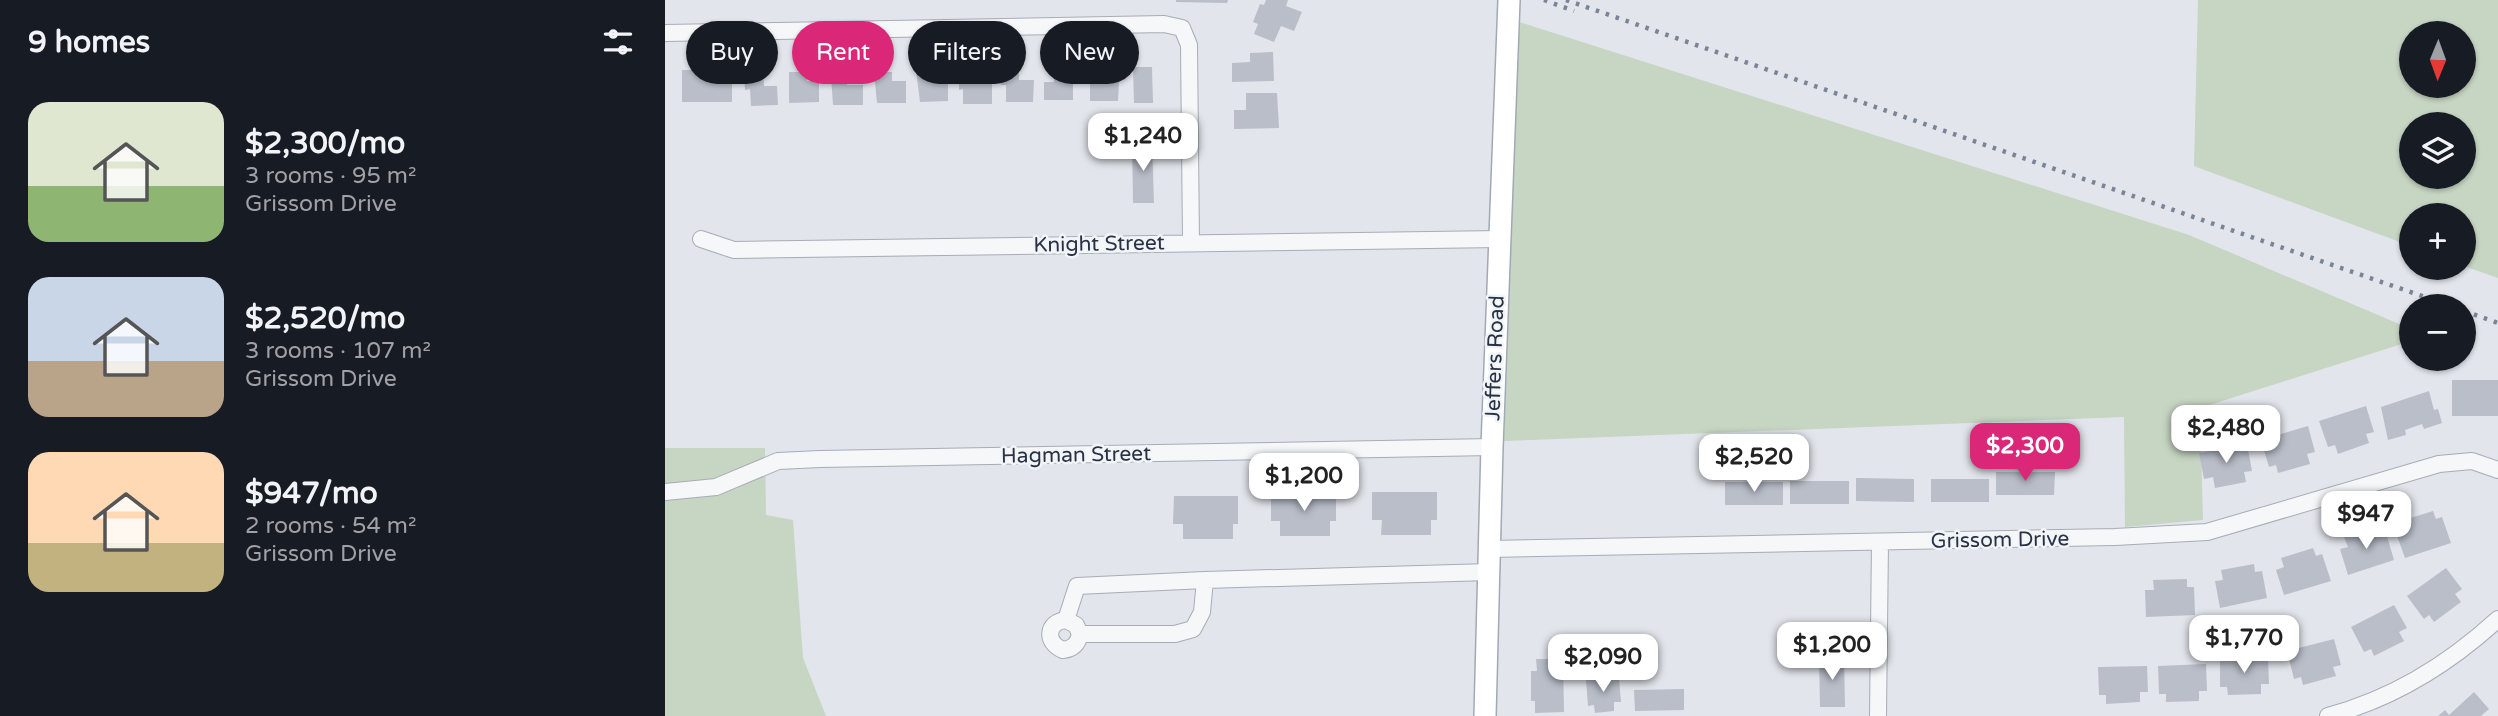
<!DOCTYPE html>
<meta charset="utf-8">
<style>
:root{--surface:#171b24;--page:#242831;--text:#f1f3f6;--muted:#9ea1a6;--accent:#db2777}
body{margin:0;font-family:"Varela Round",sans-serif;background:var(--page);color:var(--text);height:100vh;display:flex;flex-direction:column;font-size:26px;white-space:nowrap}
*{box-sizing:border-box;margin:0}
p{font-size:23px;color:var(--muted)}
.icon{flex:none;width:38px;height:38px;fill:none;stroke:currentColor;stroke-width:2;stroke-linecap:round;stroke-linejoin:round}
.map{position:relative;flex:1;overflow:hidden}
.drawer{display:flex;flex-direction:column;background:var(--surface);width:665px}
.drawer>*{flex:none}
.banner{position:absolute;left:21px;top:21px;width:665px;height:63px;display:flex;gap:14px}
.needle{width:46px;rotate:181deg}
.buttons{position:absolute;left:1734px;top:21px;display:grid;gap:14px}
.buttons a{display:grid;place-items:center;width:77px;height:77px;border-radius:50%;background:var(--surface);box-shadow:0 2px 5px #0004;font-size:35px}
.price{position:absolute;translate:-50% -60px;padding:0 16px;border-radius:14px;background:#fff;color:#222;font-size:23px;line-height:46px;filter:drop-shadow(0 2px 4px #0008)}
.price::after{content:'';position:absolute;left:50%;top:42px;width:21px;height:16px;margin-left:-10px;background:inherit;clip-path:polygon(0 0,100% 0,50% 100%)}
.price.selected{background:var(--accent);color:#fff}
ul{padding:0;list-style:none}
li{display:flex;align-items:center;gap:21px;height:175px;padding:0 28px}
li span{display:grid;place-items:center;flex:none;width:196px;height:140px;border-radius:21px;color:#555}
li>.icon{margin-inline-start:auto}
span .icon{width:84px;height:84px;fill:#fffc;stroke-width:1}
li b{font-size:30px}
h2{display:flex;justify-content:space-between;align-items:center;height:84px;padding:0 28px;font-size:30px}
.tag{padding:0 24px;border-radius:32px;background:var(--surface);box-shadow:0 2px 5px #0004;font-size:24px;line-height:63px}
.tag.selected{background:var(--accent);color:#fff}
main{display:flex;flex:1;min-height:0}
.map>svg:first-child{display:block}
.green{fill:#c7d5c3;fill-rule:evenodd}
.building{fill:#b9bec9}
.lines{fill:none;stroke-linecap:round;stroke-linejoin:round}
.minor-casing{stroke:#a7acb6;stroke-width:18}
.major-casing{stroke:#a1a9b7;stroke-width:24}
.minor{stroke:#f5f7f9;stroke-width:16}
.major{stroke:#fff;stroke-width:21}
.rail{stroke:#7b8496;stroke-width:4.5;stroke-dasharray:3.5 7;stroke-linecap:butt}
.labels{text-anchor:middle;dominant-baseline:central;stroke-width:5;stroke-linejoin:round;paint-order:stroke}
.street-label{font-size:21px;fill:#293244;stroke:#f2f5f8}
</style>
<main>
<section class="drawer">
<h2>9 homes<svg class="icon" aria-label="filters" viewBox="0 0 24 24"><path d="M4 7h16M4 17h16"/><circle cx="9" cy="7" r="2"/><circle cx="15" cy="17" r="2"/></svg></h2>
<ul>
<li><span style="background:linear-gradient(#dfe7d0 60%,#8fb573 0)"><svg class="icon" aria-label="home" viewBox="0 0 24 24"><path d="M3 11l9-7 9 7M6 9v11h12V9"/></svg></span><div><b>$2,300/mo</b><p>3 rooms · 95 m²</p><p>Grissom Drive</p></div></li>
<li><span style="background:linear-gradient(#c9d6e8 60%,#b9a48a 0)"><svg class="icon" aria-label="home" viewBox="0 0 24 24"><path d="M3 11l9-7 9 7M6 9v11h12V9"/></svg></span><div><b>$2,520/mo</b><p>3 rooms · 107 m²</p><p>Grissom Drive</p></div></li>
<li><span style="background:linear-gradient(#ffd9b3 65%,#c2b280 0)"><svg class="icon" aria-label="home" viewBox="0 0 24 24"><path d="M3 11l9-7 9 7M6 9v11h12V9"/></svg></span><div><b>$947/mo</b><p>2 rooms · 54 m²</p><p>Grissom Drive</p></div></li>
</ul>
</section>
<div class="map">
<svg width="1833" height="716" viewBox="0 0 1833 716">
<rect width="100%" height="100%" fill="#e2e5eb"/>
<path class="green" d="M 1533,0 L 1833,0 L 1833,278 L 1799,266 L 1799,215 L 1746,215 L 1746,246 L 1529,166 ZM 1799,33 L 1799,86 L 1746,86 L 1746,33 ZM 1799,124 L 1799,177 L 1746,177 L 1746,124 Z
M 854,22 L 1524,235 L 1746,329 L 1746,341 L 1535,408 L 1538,520 L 1460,527 L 1459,417 L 839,441 Z
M 0,448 L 100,448 L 101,515 L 128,520 L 138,658 L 161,716 L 0,716 Z"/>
<path class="building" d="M 511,0 L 563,0 L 562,3 L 511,2 Z
M 601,0 L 623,0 L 621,6 L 637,12 L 629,31 L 616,26 L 609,42 L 589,34 L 593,24 L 588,22 L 595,4 L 599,5 Z
M 608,52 L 609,81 L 567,82 L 567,63 L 585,62 L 585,53 Z
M 394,67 L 412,67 L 412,83 L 408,83 L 408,100 L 379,100 L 379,82 L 389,82 L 389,75 L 394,75 Z
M 468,67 L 487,67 L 488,103 L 469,103 Z
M 421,68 L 439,68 L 438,75 L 445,75 L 447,81 L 454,81 L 453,101 L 425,101 L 425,83 L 420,83 Z
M 17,70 L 47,70 L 47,77 L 67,76 L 67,102 L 17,102 Z
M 251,70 L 268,70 L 268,82 L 283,81 L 283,101 L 255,102 Z
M 336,70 L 354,70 L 354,80 L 369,80 L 368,102 L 341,102 L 341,85 L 336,85 Z
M 79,71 L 98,71 L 99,86 L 112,86 L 113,105 L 86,106 L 85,89 L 80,90 Z
M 124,72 L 141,72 L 142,81 L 154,81 L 154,102 L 124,103 Z
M 209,72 L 227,72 L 227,81 L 241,81 L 241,103 L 212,103 Z
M 182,75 L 182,85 L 198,85 L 198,105 L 168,105 L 166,76 Z
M 317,76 L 317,84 L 327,84 L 327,104 L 298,104 L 298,89 L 294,90 L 294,77 Z
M 581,93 L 612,93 L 614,128 L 569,129 L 569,110 L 581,110 Z
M 467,143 L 487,143 L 489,203 L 468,203 Z
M 1787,380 L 1833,380 L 1833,416 L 1787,416 Z
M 1764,391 L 1769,410 L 1773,409 L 1777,423 L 1759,429 L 1757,424 L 1740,430 L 1741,435 L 1723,440 L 1716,407 Z
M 1701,406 L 1709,432 L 1701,434 L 1704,443 L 1673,454 L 1670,445 L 1663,447 L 1654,421 Z
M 1643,426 L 1650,452 L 1642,454 L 1645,464 L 1613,473 L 1611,465 L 1604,467 L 1596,440 Z
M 1582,444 L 1587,471 L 1579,472 L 1581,482 L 1550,488 L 1548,477 L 1539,479 L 1534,453 Z
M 1331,472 L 1390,472 L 1389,495 L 1331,495 Z
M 1191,478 L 1249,479 L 1249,502 L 1191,501 Z
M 1266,479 L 1324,479 L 1324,502 L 1266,502 Z
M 1125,481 L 1184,481 L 1184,504 L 1125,504 Z
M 1060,482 L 1118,482 L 1118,505 L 1060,505 Z
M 707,492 L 772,492 L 772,520 L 766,520 L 766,535 L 716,535 L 717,520 L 707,520 Z
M 606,493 L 671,493 L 671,521 L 665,521 L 665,536 L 615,536 L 615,521 L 606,521 Z
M 509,496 L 573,496 L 573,524 L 568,524 L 568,539 L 518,539 L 518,524 L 508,524 Z
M 1768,511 L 1771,519 L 1777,517 L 1786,543 L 1740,558 L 1731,533 L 1739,530 L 1736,521 Z
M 1712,527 L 1714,535 L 1721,533 L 1729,560 L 1683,575 L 1675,549 L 1683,547 L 1679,537 Z
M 1648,548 L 1651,556 L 1657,554 L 1666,581 L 1619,595 L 1611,570 L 1619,567 L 1616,558 Z
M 1589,564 L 1590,572 L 1597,571 L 1602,598 L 1555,608 L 1550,581 L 1558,580 L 1556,570 Z
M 1781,568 L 1797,589 L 1790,594 L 1796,602 L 1769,622 L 1764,615 L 1759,619 L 1742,596 Z
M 1522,579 L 1522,587 L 1529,587 L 1530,615 L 1481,617 L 1480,590 L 1489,590 L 1488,580 Z
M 1729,605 L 1742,628 L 1734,632 L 1739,641 L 1709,656 L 1706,649 L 1699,652 L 1686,627 Z
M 1669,639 L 1676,665 L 1668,667 L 1671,676 L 1638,685 L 1636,677 L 1629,679 L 1622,651 Z
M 1154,658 L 1179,658 L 1180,707 L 1155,707 Z
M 1603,658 L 1604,684 L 1596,684 L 1596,694 L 1563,695 L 1562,687 L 1555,687 L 1555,659 Z
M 871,659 L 898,659 L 899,712 L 870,713 L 870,701 L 866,701 L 866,671 L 872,671 Z
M 1541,664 L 1542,691 L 1534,691 L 1534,701 L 1501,702 L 1501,694 L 1494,694 L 1493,666 Z
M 1482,666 L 1483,692 L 1475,692 L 1475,702 L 1441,704 L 1441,695 L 1434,695 L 1433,667 Z
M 954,678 L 956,702 L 949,702 L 949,711 L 930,713 L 929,705 L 923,706 L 921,680 Z
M 1019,689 L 1019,710 L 970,711 L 969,690 Z
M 1809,692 L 1824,709 L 1816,716 L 1773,716 L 1780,710 L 1784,715 Z"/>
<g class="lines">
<g class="minor-casing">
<path id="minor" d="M 0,33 L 499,24 L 517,28 L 524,45 L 526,242
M 36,239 L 69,250 L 835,239
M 0,492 L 51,487 L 113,461 L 155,459 L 827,447
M 825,549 L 1450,537 L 1542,532 L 1774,464 L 1807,461 L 1833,470
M 540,580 L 537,612 L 528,629 L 510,634 L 415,634 L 411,625 L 401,620 L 412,586 L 540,580 L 825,572
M 401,620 C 381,622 380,643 398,650 C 408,649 413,644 415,634
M 1213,716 L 1215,542
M 1663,716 C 1727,699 1784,664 1833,619"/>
</g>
<g class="major-casing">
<path id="major" d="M 820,716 L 827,447 L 844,0"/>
</g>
<use href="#minor" class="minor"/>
<use href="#major" class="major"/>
<path class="rail" d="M 879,0 L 909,11
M 901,0 L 1786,306
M 1799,311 L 1833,323"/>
</g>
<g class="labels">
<g class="street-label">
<text transform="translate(434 244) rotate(-1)">Knight Street</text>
<text transform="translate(830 358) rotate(-88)">Jeffers Road</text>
<text transform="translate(411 455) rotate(-1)">Hagman Street</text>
<text transform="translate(1335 540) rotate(-1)">Grissom Drive</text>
</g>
</g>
</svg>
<div class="buttons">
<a><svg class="needle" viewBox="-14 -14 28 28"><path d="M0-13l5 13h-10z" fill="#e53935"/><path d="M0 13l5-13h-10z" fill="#9ea1a6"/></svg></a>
<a><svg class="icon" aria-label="layers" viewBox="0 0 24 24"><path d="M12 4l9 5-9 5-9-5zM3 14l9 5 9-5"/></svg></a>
<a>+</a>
<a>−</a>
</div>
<b class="price" style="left:478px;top:173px">$1,240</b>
<b class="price" style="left:1561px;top:465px">$2,480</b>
<b class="price selected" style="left:1360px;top:483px">$2,300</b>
<b class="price" style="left:1089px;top:494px">$2,520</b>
<b class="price" style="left:639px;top:513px">$1,200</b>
<b class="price" style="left:1701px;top:551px">$947</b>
<b class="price" style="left:1579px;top:675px">$1,770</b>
<b class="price" style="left:1167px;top:682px">$1,200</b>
<b class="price" style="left:938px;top:694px">$2,090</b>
<div class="banner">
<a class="tag">Buy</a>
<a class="tag selected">Rent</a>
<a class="tag">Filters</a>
<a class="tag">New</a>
</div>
</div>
</main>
